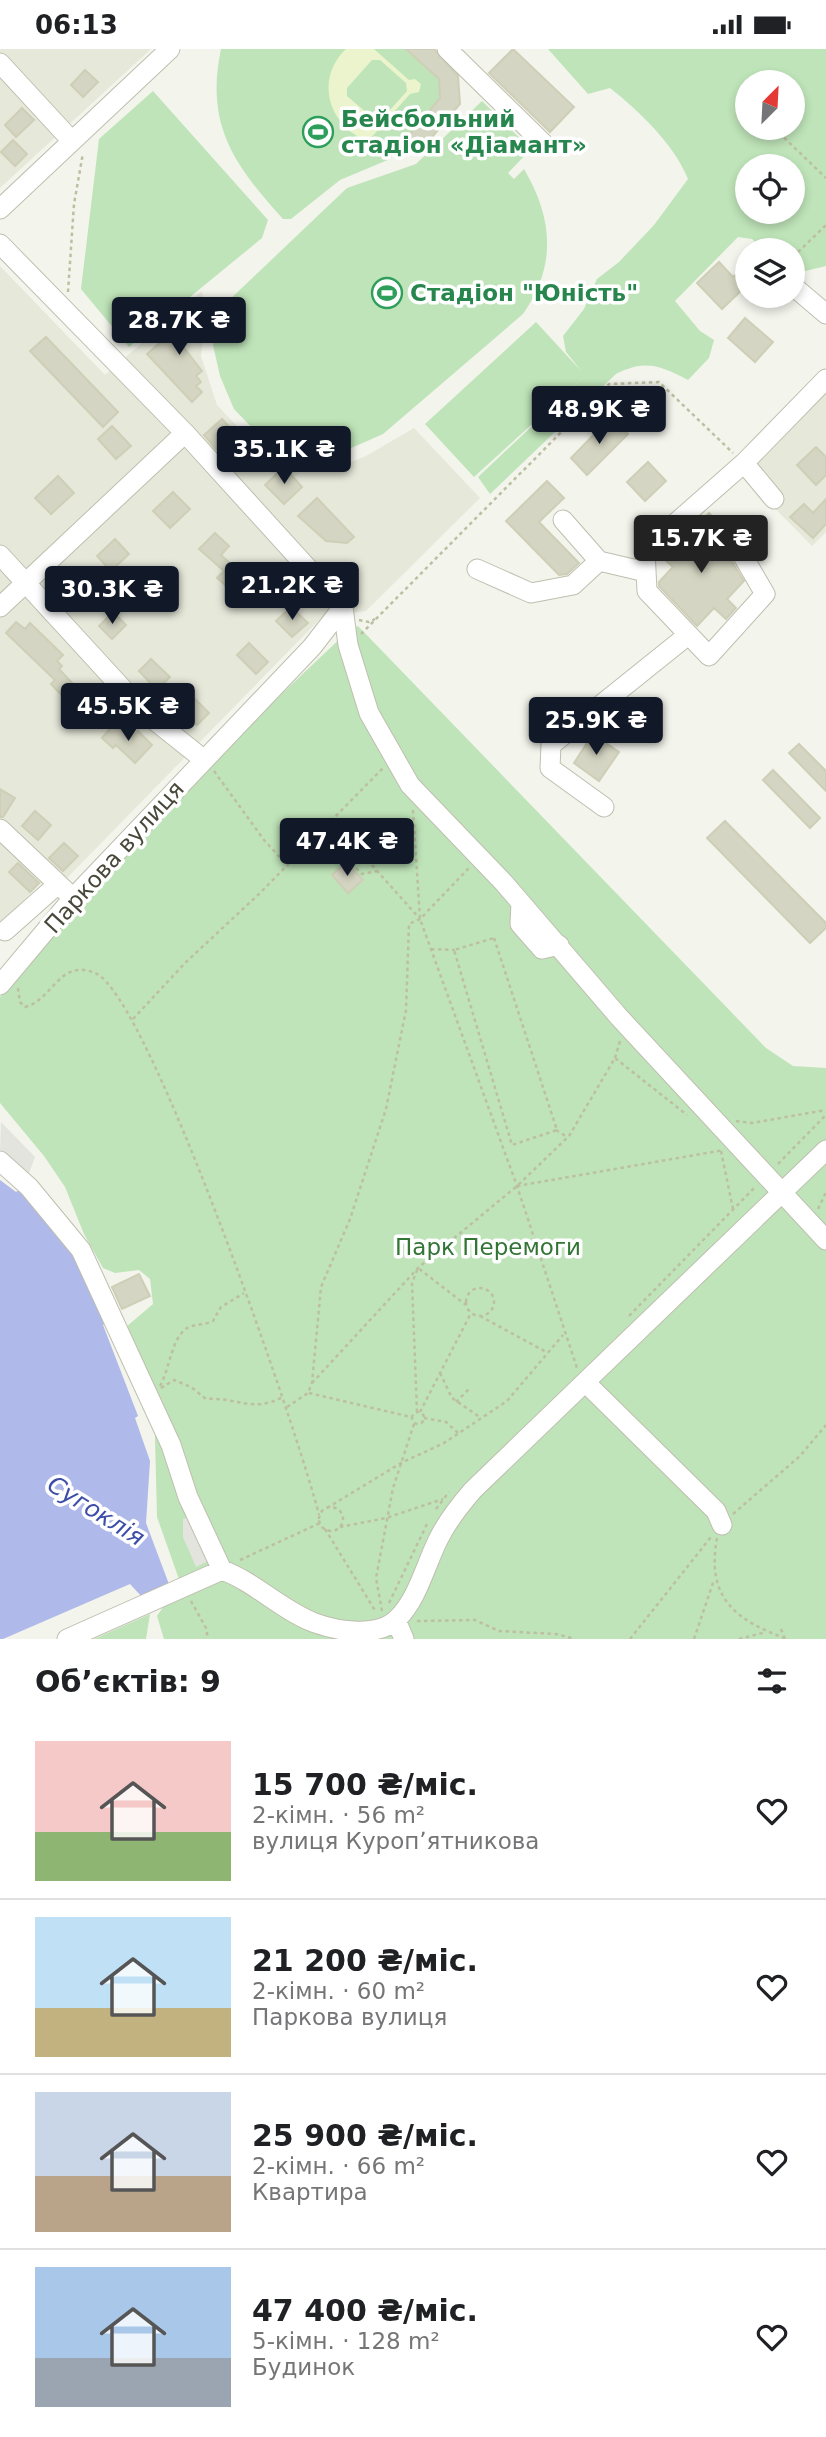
<!DOCTYPE html>
<html lang="uk">
<meta charset="utf-8">
<style>
:root{--surface:#fff;--page:#f2f2f2;--text:#202124;--muted:#757577;--line:#e0e0e0;--accent:#111827}
body{margin:0;font-family:"DejaVu Sans",sans-serif;background:var(--page);color:var(--text);height:100vh;display:flex;flex-direction:column;font-size:26px;white-space:nowrap}
*{box-sizing:border-box;margin:0}
p{font-size:23px;color:var(--muted)}
.icon{flex:none;width:38px;height:38px;fill:none;stroke:currentColor;stroke-width:2;stroke-linecap:round;stroke-linejoin:round}
.map{position:relative;height:1590px;overflow:hidden}
.details{display:flex;flex-direction:column;background:var(--surface);flex:1}
.details>*{flex:none}
.needle{width:46px;rotate:24deg}
.controls{position:absolute;left:735px;top:21px;display:grid;gap:14px}
.controls a{display:grid;place-items:center;width:70px;height:70px;border-radius:50%;background:var(--surface);box-shadow:0 4px 10px #0003;font-size:35px}
.price{position:absolute;translate:-50% -60px;padding:0 16px;border-radius:7px;background:var(--accent);color:#fff;font-size:23px;line-height:46px;filter:drop-shadow(0 2px 4px #0008)}
.price::after{content:'';position:absolute;left:50%;top:42px;width:21px;height:16px;margin-left:-10px;background:inherit;clip-path:polygon(0 0,100% 0,50% 100%)}
.price.active{background:#222;color:#fff}
ul{padding:0;list-style:none}
li{display:flex;align-items:center;gap:21px;height:175px;padding:0 35px}
li+li{border-top:2px solid var(--line)}
li span{display:grid;place-items:center;flex:none;width:196px;height:140px;border-radius:0px;color:#555}
li>.icon{margin-inline-start:auto}
span .icon{width:84px;height:84px;fill:#fffc;stroke-width:1}
li b{font-size:30px}
h2{display:flex;justify-content:space-between;align-items:center;height:84px;padding:0 35px;font-size:30px}
.status{display:flex;justify-content:space-between;align-items:center;height:49px;padding:0 35px;background:var(--surface);direction:ltr}
.status svg{height:19px;fill:currentColor}
.map>svg:first-child{display:block}
.residential{fill:#e6e8da}
.green{fill:#bfe4b9;fill-rule:evenodd}
.sand{fill:#ebf4cc;fill-rule:evenodd}
.parking{fill:#e4e4df}
.water{fill:#afb9ea}
.building{fill:#d4d5c2;stroke:#cecfb6;stroke-width:2}
.lines{fill:none;stroke-linecap:round;stroke-linejoin:round}
.minor-casing{stroke:#bebfaf;stroke-width:21}
.path{stroke:#bdbfa2;stroke-width:2.5;stroke-dasharray:3.5 3.5;stroke-linecap:butt}
.minor{stroke:#fff;stroke-width:19}
.labels{text-anchor:middle;dominant-baseline:central;stroke-width:7;stroke-linejoin:round;paint-order:stroke}
.leisure-label{font-size:23px;font-weight:bold;fill:#27864d;stroke:#fff;text-anchor:start}
.street-label{font-size:23px;fill:#48483a;stroke:#fff}
.park-label{font-size:23px;fill:#327535;stroke:#fff}
.water-label{font-size:24px;font-style:italic;fill:#3d4eaa;stroke:#fff}
</style>
<div class="status"><b>06:13</b><svg viewBox="0 0 49 12"><path d="M0 12V9h3v3zM5 12V6h3v6zM10 12V3h3v9zM15 12V0h3v12zM26 1h20v11H26zM47 4h2v5h-2z"/></svg></div>
<div class="map">
<svg width="826" height="1590" viewBox="0 0 826 1590">
<rect width="100%" height="100%" fill="#f3f4ec"/>
<path class="residential" d="M 0,0 L 151,0 L 0,139 Z
M 0,217 L 105,326 L 202,242 L 206,263 L 201,307 L 217,356 L 247,388 L 287,409 L 335,420 L 366,407 L 414,379 L 480,449 L 366,562 L 323,567 L 66,830 L 44,831 L 0,875 Z
M 826,337 L 826,483 L 812,497 L 745,429 Z"/>
<path class="green" d="M 221,0 L 409,0 L 439,30 L 440,49 L 390,110 L 340,131 L 291,170 L 283,170 C 234,116 205,76 221,0 Z
M 548,0 L 826,0 L 826,217 L 801,223 L 793,220 L 793,201 L 764,201 L 752,190 L 738,188 L 675,252 L 700,282 L 714,291 L 709,309 L 688,331 C 660,317 646,310 616,325 L 490,445 L 478,428 L 584,328 L 474,428 L 425,375 L 536,273 L 582,323 L 566,303 L 563,287 L 584,260 L 597,230 L 619,213 L 654,176 L 688,130 C 674,95 639,62 610,39 L 588,45 ZM 747,33 L 793,33 L 793,79 L 747,79 ZM 747,117 L 793,117 L 793,163 L 747,163 Z
M 153,42 L 268,171 L 262,189 L 129,298 L 81,240 L 99,90 Z
M 482,52 L 531,100 L 508,124 L 514,130 L 524,120 C 553,169 557,217 523,265 L 383,385 L 349,400 L 313,405 L 295,402 L 258,385 L 234,360 L 220,327 L 213,296 L 216,267 L 225,255 L 347,139 L 416,115 Z
M 358,577 L 766,999 L 793,1017 L 826,1019 L 826,1590 L 164,1590 L 157,1567 L 180,1533 L 157,1468 L 154,1350 L 126,1278 L 153,1255 L 150,1230 L 139,1221 L 115,1224 L 103,1219 L 84,1185 L 65,1138 L 44,1107 L 0,1054 L 0,948 L 83,850 L 237,687 L 347,583 Z
M 150,1565 L 146,1590 L 94,1590 Z"/>
<path class="sand" d="M 346,0 L 374,0 L 409,31 L 415,30 L 421,35 L 419,43 L 410,45 L 368,92 C 329,78 314,30 346,0 ZM 372,11 L 380,11 L 406,34 L 407,42 L 382,70 L 374,70 L 347,47 L 347,39 Z"/>
<path class="parking" d="M 1,1073 L 35,1108 L 28,1127 L 0,1105 Z
M 189,1468 L 208,1512 L 196,1518 L 183,1488 L 183,1470 Z"/>
<path class="water" d="M 0,1131 L 16,1143 L 19,1141 L 77,1210 L 107,1274 L 103,1276 L 138,1367 L 135,1369 L 150,1412 L 146,1474 L 170,1538 L 143,1549 L 130,1535 L 3,1590 L 0,1590 Z"/>
<path class="building" d="M 406,0 L 434,0 L 458,27 L 460,55 L 421,101 L 407,89 L 440,49 L 439,30 Z
M 513,0 L 574,58 L 550,83 L 489,24 Z
M 85,21 L 98,33 L 83,48 L 71,36 Z
M 22,59 L 34,71 L 16,88 L 5,76 Z
M 13,91 L 27,105 L 15,117 L 1,103 Z
M 719,213 L 733,228 L 740,222 L 747,229 L 747,236 L 722,260 L 697,234 Z
M 188,257 L 197,269 L 196,278 L 178,291 L 202,322 L 196,327 L 201,333 L 196,337 L 202,343 L 192,353 L 147,305 L 182,274 L 176,266 Z
M 745,269 L 773,293 L 755,313 L 728,289 Z
M 46,288 L 118,363 L 103,378 L 30,302 Z
M 611,368 L 628,385 L 587,426 L 571,409 Z
M 222,370 L 234,383 L 216,400 L 204,386 Z
M 112,377 L 131,397 L 116,410 L 98,390 Z
M 816,398 L 826,408 L 826,426 L 816,436 L 797,416 Z
M 648,413 L 666,432 L 645,452 L 627,433 Z
M 284,418 L 302,438 L 284,455 L 265,436 Z
M 58,427 L 74,444 L 51,465 L 35,449 Z
M 547,432 L 564,449 L 539,473 L 579,514 L 567,525 L 559,526 L 506,472 Z
M 173,443 L 190,460 L 170,479 L 153,462 Z
M 317,449 L 354,488 L 347,494 L 326,492 L 298,467 Z
M 826,450 L 826,475 L 813,489 L 790,468 L 804,455 L 813,464 Z
M 709,464 L 720,476 L 707,489 L 732,513 L 744,532 L 727,550 L 736,559 L 726,570 L 714,559 L 697,577 L 659,537 L 659,533 L 673,518 L 664,510 Z
M 215,484 L 229,497 L 221,506 L 245,528 L 232,542 L 217,529 L 224,522 L 199,500 Z
M 115,490 L 129,505 L 111,522 L 97,507 Z
M 81,522 L 97,537 L 80,554 L 64,539 Z
M 291,558 L 308,574 L 292,588 L 276,572 Z
M 113,563 L 126,576 L 112,590 L 99,577 Z
M 16,573 L 25,580 L 30,574 L 63,606 L 57,612 L 62,617 L 59,620 L 87,650 L 95,642 L 104,651 L 89,667 L 68,648 L 65,650 L 51,635 L 55,631 L 6,584 Z
M 249,594 L 268,613 L 256,625 L 237,606 Z
M 151,610 L 170,628 L 157,641 L 139,622 Z
M 194,649 L 209,664 L 197,676 L 182,662 Z
M 114,675 L 131,689 L 138,682 L 152,696 L 135,714 L 116,696 L 113,699 L 102,689 Z
M 593,685 L 619,703 L 599,732 L 574,714 Z
M 799,695 L 826,722 L 826,742 L 789,704 Z
M 773,721 L 820,769 L 810,779 L 763,731 Z
M 0,740 L 15,749 L 3,768 L 0,768 Z
M 35,762 L 51,776 L 38,791 L 22,777 Z
M 725,772 L 826,874 L 826,879 L 810,894 L 707,789 Z
M 64,794 L 78,807 L 63,822 L 49,809 Z
M 346,813 L 363,831 L 348,844 L 332,826 Z
M 18,814 L 39,834 L 30,843 L 9,823 Z
M 139,1225 L 150,1247 L 122,1260 L 112,1238 Z"/>
<g class="lines">
<g class="minor-casing">
<path id="minor" d="M 447,0 L 543,94
M 0,14 L 71,91
M 0,160 L 170,0
M 0,195 L 185,384 L 343,558
M 793,237 L 826,265
M 744,414 L 774,450
M 563,471 L 599,512 L 646,523
M 733,490 L 765,545 L 709,607 L 647,542 L 645,501 L 744,414 L 826,330
M 0,506 L 144,663 L 203,710
M 477,520 L 531,544 L 573,536 L 599,512
M 0,558 L 185,384
M 343,558 L 348,596 L 369,664 L 410,736 L 504,834 L 619,968 L 826,1191
M 604,758 L 550,719 L 551,696 L 688,586
M 0,780 L 73,849
M 521,854 L 520,875 L 542,900 L 559,896
M 5,882 L 58,835
M 0,936 L 73,849 L 312,598 L 343,558
M 0,1112 L 29,1138 L 81,1201 L 171,1396 L 188,1448 L 222,1521
M 586,1334 L 716,1462 L 722,1476
M 396,1571 L 404,1590
M 67,1590 L 222,1521 C 255,1533 281,1561 315,1574 C 337,1582 378,1589 397,1570 C 418,1550 426,1514 439,1489 C 448,1471 460,1456 473,1441 L 826,1101"/>
</g>
<path class="path" d="M 774,79 L 826,129
M 793,208 L 826,176
M 68,243 L 74,155 L 83,104
M 359,571 L 369,573 L 375,570
M 361,585 L 609,335 L 659,333 L 733,404
M 214,722 L 264,791 L 287,816
M 413,761 L 420,870 L 517,1137 L 577,1319
M 330,769 L 420,870
M 357,800 L 353,816 L 362,825 L 377,822
M 494,889 L 557,1081 L 512,1096 L 454,901 Z
M 431,900 L 455,901
M 18,939 L 20,953 L 25,958 C 53,951 59,909 95,924 C 148,944 301,1392 319,1466
M 133,970 L 185,914 L 259,845 L 383,719
M 615,1009 L 620,992
M 736,1072 L 752,1074 L 826,1061
M 556,1081 L 567,1088
M 721,1102 L 733,1160
M 778,1115 L 826,1066
M 517,1137 L 724,1101
M 818,1160 L 826,1143
M466 1253a14 14 0 1 1 28 0a14 14 0 1 1-28 0Z
M 480,1267 L 548,1304
M 629,1267 L 756,1137
M 440,1324 L 452,1349 L 481,1369
M 312,1334 L 418,1219 L 517,1137 L 569,1087 L 615,1009 L 687,1066
M 160,1337 C 170,1319 171,1290 187,1279 C 194,1275 206,1276 213,1272 L 221,1258 L 244,1244
M 161,1339 L 174,1331 L 191,1338 L 206,1350 C 237,1348 252,1364 283,1348
M 309,1344 L 411,1368
M 456,1353 L 469,1340
M 287,1358 L 308,1344 L 312,1334 L 321,1238 L 350,1170 L 386,1060 L 406,961 L 409,875 L 420,870 L 469,819
M412 1369a6 6 0 1 1 12 0a6 6 0 1 1-12 0Z
M 417,1363 L 412,1234 L 418,1219 L 466,1256
M 420,1363 L 471,1264
M 424,1369 L 446,1373 L 458,1384
M319 1470a12 12 0 1 1 24 0a12 12 0 1 1-24 0Z
M 327,1459 L 401,1414 L 444,1394 L 507,1352 L 563,1286
M 436,1460 L 449,1443
M 733,1465 L 800,1407 L 826,1376
M 340,1478 L 386,1469 L 443,1450
M 325,1480 L 376,1563
M 717,1489 C 706,1549 735,1571 787,1590
M 240,1511 L 320,1474
M 191,1552 L 206,1579 L 208,1590
M 389,1554 L 427,1475
M 382,1562 L 376,1529 L 393,1439 L 414,1375
M 417,1572 L 475,1571 L 499,1582 L 556,1585 L 575,1590
M 781,1580 L 785,1590
M 630,1590 L 711,1488
M 694,1590 L 714,1531
M 739,1590 L 766,1583"/>
<use href="#minor" class="minor"/>
</g>
<defs>
<g id="stadium-ring" transform="scale(1.575)"><circle r="9.5" fill="#fff" stroke="#2e9e5b" stroke-width="1.5"/><path d="M0-5a6.5 5 0 1 0 0 10a6.5 5 0 1 0 0-10ZM-3.5-1.8h7v3.6h-7Z" fill="#2e9e5b"/></g>
</defs>
<g fill-rule="evenodd">
<use href="#stadium-ring" x="318" y="83"/>
<use href="#stadium-ring" x="387" y="244"/>
</g>
<g class="labels">
<g class="leisure-label">
<text x="341" y="70">Бейсбольний<tspan x="341" dy="26">стадіон «Діамант»</tspan></text>
<text x="410" y="244">Стадіон "Юність"</text>
</g>
<g class="street-label">
<text transform="translate(114 808) rotate(-48)">Паркова вулиця</text>
</g>
<g class="park-label">
<text x="488" y="1198">Парк Перемоги</text>
</g>
<g class="water-label">
<text transform="translate(96 1462) rotate(32)">Сугоклія</text>
</g>
</g>
</svg>
<div class="controls">
<a><svg class="needle" viewBox="-14 -14 28 28"><path d="M0-13l5 13h-10z" fill="#e53935"/><path d="M0 13l5-13h-10z" fill="#757577"/></svg></a>
<a><svg class="icon" aria-label="locate" viewBox="0 0 24 24"><circle cx="12" cy="12" r="6"/><path d="M12 2v4M12 18v4M2 12h4M18 12h4"/></svg></a>
<a><svg class="icon" aria-label="layers" viewBox="0 0 24 24"><path d="M12 4l9 5-9 5-9-5zM3 14l9 5 9-5"/></svg></a>
</div>
<b class="price" style="left:179px;top:308px">28.7K ₴</b>
<b class="price" style="left:599px;top:397px">48.9K ₴</b>
<b class="price" style="left:284px;top:437px">35.1K ₴</b>
<b class="price active" style="left:701px;top:526px">15.7K ₴</b>
<b class="price" style="left:292px;top:573px">21.2K ₴</b>
<b class="price" style="left:112px;top:577px">30.3K ₴</b>
<b class="price" style="left:128px;top:694px">45.5K ₴</b>
<b class="price" style="left:596px;top:708px">25.9K ₴</b>
<b class="price" style="left:347px;top:829px">47.4K ₴</b>
</div>
<section class="details">
<h2>Об’єктів: 9<svg class="icon" aria-label="filters" viewBox="0 0 24 24"><path d="M4 7h16M4 17h16"/><circle cx="9" cy="7" r="2"/><circle cx="15" cy="17" r="2"/></svg></h2>
<ul>
<li><span style="background:linear-gradient(#f6c9c9 65%,#8fb573 0)"><svg class="icon" aria-label="home" viewBox="0 0 24 24"><path d="M3 11l9-7 9 7M6 9v11h12V9"/></svg></span><div><b>15 700 ₴/міс.</b><p>2-кімн. · 56 m²</p><p>вулиця Куропʼятникова</p></div><svg class="icon" aria-label="heart" viewBox="0 0 24 24"><path d="M12 20l-8-8c-3-5 5-10 8-4 3-6 11-1 8 4z"/></svg></li>
<li><span style="background:linear-gradient(#bfe0f5 65%,#c2b280 0)"><svg class="icon" aria-label="home" viewBox="0 0 24 24"><path d="M3 11l9-7 9 7M6 9v11h12V9"/></svg></span><div><b>21 200 ₴/міс.</b><p>2-кімн. · 60 m²</p><p>Паркова вулиця</p></div><svg class="icon" aria-label="heart" viewBox="0 0 24 24"><path d="M12 20l-8-8c-3-5 5-10 8-4 3-6 11-1 8 4z"/></svg></li>
<li><span style="background:linear-gradient(#c9d6e8 60%,#b9a48a 0)"><svg class="icon" aria-label="home" viewBox="0 0 24 24"><path d="M3 11l9-7 9 7M6 9v11h12V9"/></svg></span><div><b>25 900 ₴/міс.</b><p>2-кімн. · 66 m²</p><p>Квартира</p></div><svg class="icon" aria-label="heart" viewBox="0 0 24 24"><path d="M12 20l-8-8c-3-5 5-10 8-4 3-6 11-1 8 4z"/></svg></li>
<li><span style="background:linear-gradient(#a9c7e8 65%,#9aa5b1 0)"><svg class="icon" aria-label="home" viewBox="0 0 24 24"><path d="M3 11l9-7 9 7M6 9v11h12V9"/></svg></span><div><b>47 400 ₴/міс.</b><p>5-кімн. · 128 m²</p><p>Будинок</p></div><svg class="icon" aria-label="heart" viewBox="0 0 24 24"><path d="M12 20l-8-8c-3-5 5-10 8-4 3-6 11-1 8 4z"/></svg></li>
</ul>
</section>
